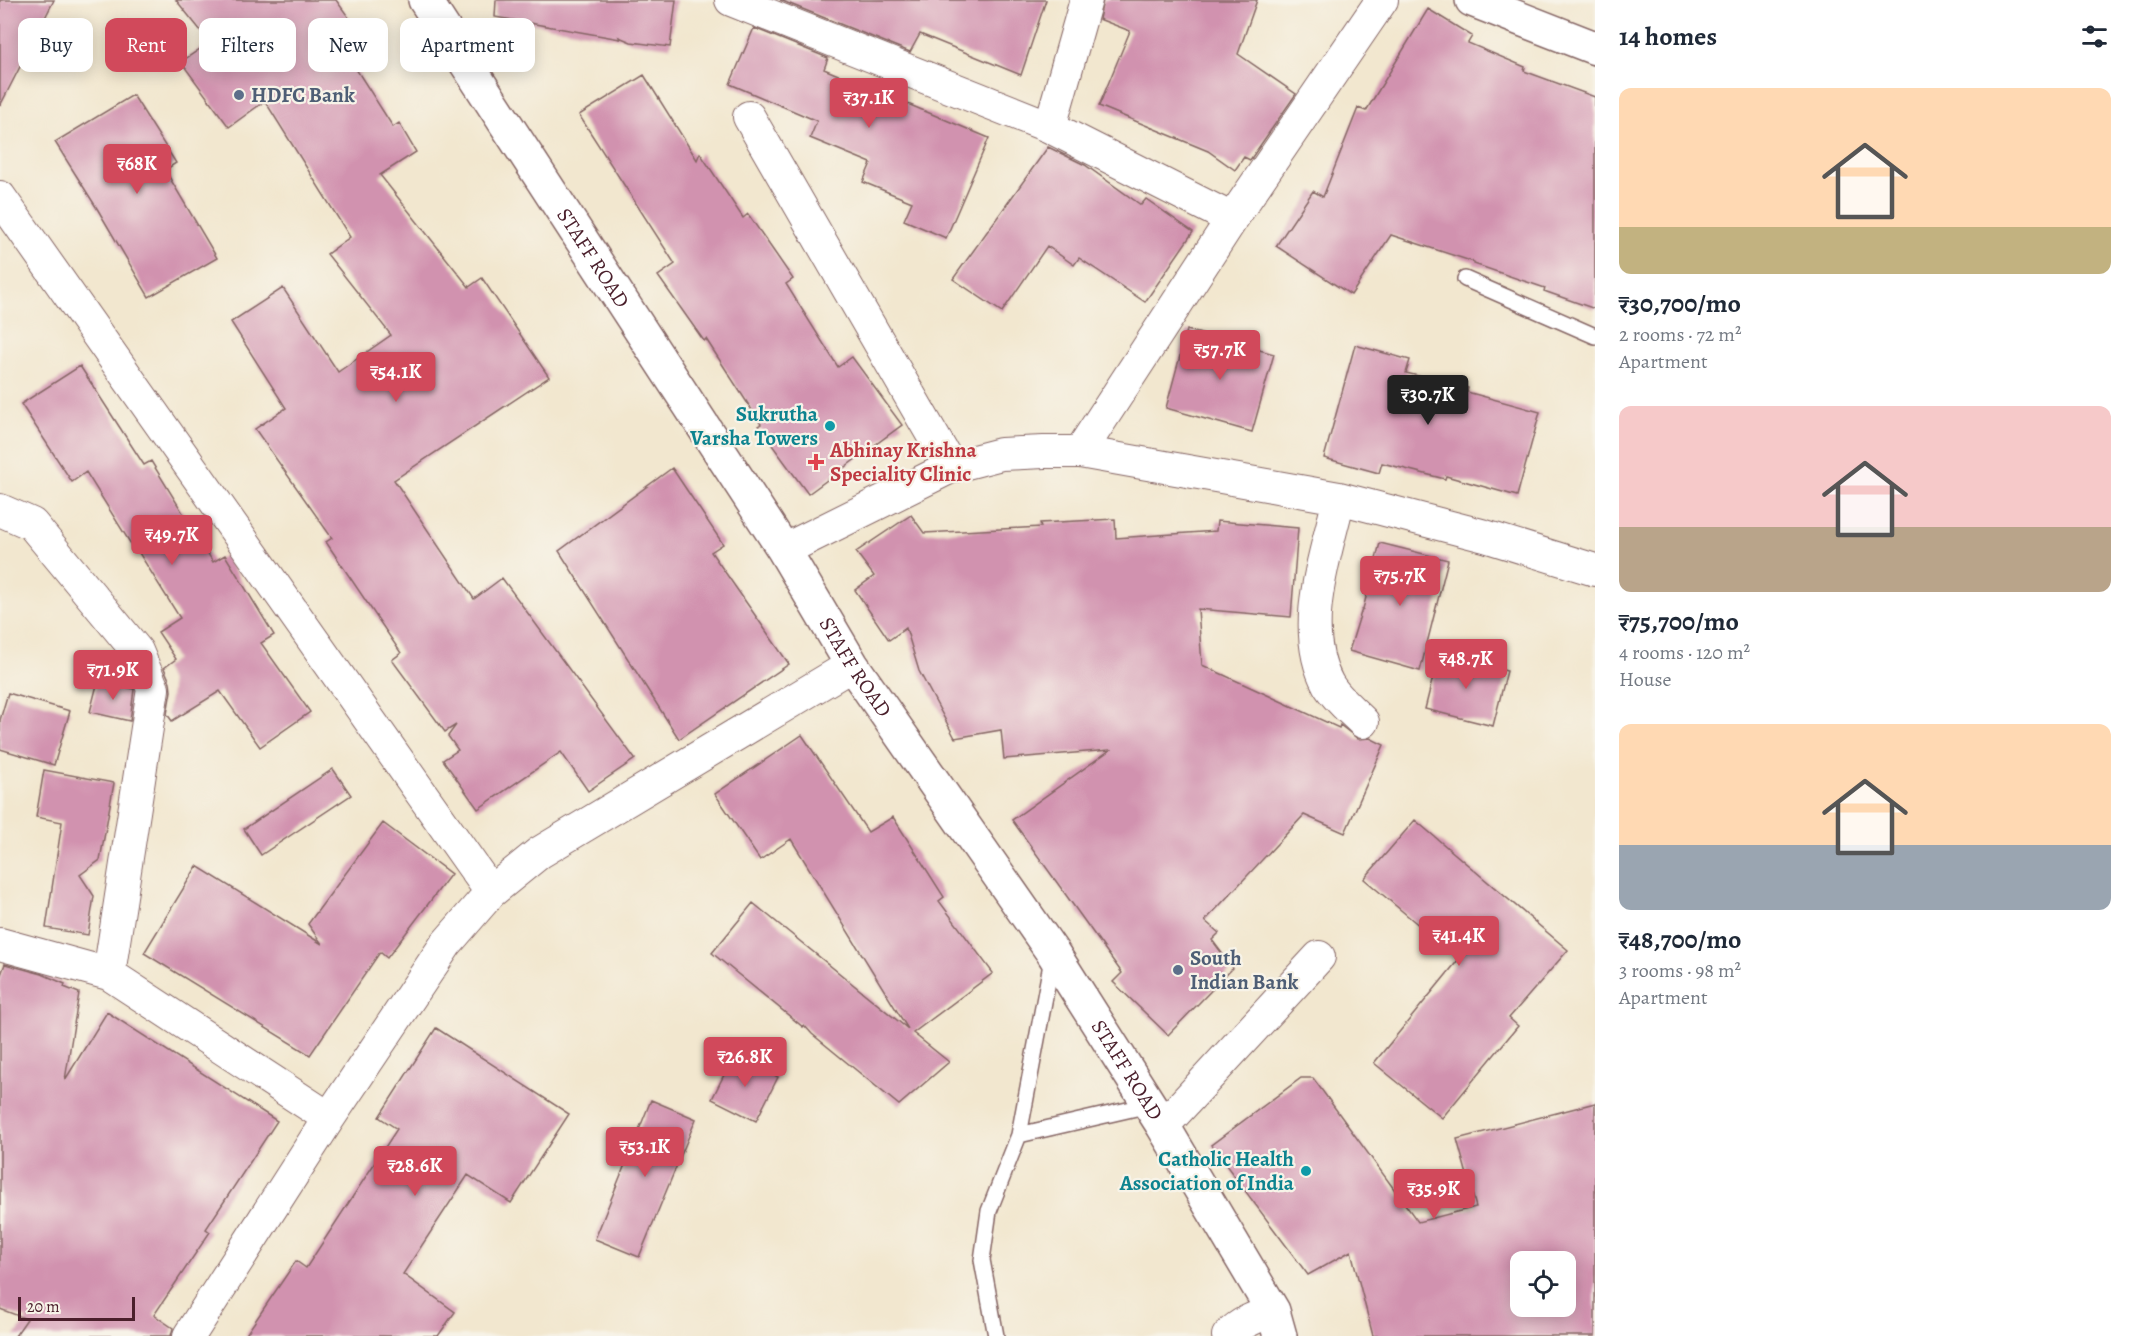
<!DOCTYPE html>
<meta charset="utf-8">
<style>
:root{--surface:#fff;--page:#f6f6f7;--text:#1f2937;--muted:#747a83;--accent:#d1495b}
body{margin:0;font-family:Alegreya,serif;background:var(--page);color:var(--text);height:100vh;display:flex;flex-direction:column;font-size:22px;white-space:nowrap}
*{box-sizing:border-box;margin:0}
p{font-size:20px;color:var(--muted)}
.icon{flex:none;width:33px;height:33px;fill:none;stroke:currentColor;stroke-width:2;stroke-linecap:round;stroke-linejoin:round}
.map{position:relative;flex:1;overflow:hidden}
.panel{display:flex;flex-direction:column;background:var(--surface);width:540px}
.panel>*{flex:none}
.top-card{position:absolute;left:18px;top:18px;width:570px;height:54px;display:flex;gap:12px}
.buttons{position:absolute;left:1510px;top:1251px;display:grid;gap:12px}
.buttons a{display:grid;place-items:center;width:66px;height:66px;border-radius:12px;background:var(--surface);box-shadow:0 3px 15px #0003;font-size:30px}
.scale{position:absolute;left:18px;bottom:15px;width:117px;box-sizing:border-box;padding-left:6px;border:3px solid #4a1f2b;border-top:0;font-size:16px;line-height:21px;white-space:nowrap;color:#4a1f2b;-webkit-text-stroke:4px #f7f3e8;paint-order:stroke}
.price{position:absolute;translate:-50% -51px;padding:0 14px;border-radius:6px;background:var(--accent);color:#fff;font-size:20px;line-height:39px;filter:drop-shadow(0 2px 3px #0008)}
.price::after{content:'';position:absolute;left:50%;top:36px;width:18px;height:14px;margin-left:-9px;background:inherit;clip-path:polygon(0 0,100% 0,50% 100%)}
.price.selected{background:#222;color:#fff}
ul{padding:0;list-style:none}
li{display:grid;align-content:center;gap:12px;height:318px;padding:0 24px}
li span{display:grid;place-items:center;height:186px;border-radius:12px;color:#555}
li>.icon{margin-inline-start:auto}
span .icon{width:108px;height:108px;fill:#fffc;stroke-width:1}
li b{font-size:26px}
h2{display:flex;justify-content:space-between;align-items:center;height:72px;padding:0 24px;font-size:26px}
.pill{padding:0 21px;border-radius:12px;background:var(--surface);box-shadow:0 3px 15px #0003;font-size:21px;line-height:54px}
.pill.selected{background:var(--accent);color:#fff}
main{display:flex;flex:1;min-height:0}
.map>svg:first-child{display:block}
.building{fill:#d192af;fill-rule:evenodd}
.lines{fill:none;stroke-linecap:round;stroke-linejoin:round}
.lane-casing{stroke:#856564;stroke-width:18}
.street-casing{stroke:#856564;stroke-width:34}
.secondary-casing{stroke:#856564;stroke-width:36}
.lane{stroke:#fff;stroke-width:15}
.street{stroke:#fff;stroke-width:32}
.secondary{stroke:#fff;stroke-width:33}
.service-dot{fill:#5c6f8a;stroke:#f7f3e8;stroke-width:2}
.culture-dot{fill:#0f9aa8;stroke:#f7f3e8;stroke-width:2}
.health-dot{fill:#e0444e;stroke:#f7f3e8;stroke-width:2}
.labels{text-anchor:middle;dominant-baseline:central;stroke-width:4.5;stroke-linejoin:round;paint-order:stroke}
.service-label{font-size:21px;font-weight:bold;fill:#4e5e75;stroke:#f7f3e8;text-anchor:start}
.street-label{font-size:21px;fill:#4a1f2b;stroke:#f7f3e8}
.culture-label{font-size:21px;font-weight:bold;fill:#0d838f;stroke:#f7f3e8;text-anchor:end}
.health-label{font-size:21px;font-weight:bold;fill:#be3a42;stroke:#f7f3e8;text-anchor:start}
</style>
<main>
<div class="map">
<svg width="1595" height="1336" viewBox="0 0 1595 1336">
<rect width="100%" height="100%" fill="#f7f3e8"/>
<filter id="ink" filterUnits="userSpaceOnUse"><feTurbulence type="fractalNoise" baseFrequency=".0167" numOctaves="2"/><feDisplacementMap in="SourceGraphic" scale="12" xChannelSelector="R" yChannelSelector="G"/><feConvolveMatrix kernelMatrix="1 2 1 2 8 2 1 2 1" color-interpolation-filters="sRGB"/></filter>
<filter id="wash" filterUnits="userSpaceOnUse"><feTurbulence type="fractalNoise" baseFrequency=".008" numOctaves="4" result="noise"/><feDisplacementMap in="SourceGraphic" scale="24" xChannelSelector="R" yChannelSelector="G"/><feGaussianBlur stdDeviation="1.35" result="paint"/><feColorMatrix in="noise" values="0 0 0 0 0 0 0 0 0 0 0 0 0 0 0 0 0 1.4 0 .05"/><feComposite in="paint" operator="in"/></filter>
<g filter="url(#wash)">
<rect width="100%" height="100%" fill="#f2e7cf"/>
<g id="blocks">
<path class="building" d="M 0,0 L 54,0 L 0,106 Z
M 176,0 L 336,0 L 360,33 L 342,47 L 393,127 L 399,123 L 416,152 L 380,175 L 469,287 L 482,278 L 549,377 L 394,480 L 474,599 L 502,578 L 635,759 L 588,791 L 561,752 L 478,809 L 443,760 L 458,750 L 448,736 L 456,725 L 445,732 L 392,660 L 401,653 L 326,542 L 332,538 L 255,429 L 286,408 L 231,322 L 283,288 L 338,372 L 391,335 L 327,254 L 350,237 L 265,101 L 229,127 L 181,62 L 210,42 Z
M 496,0 L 676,0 L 670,47 L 631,42 L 619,37 L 620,39 L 495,17 Z
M 780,0 L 1046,0 L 1021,75 L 920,34 L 910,52 Z
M 1103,0 L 1257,0 L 1238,54 L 1296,94 L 1250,160 L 1244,157 L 1235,170 L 1208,151 L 1099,106 L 1130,31 L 1099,19 Z
M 1428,9 L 1472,36 L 1468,43 L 1525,67 L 1524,71 L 1595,97 L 1595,309 L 1544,291 L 1545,288 L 1474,264 L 1474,262 L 1391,235 L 1351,295 L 1276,246 L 1313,191 L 1323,197 L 1358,108 L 1366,111 Z
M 754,28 L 828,58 L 824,69 L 989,138 L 946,238 L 904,220 L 912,202 L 863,182 L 871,163 L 810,138 L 817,121 L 730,84 Z
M 644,75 L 697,160 L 700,153 L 743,218 L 748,214 L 793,279 L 786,284 L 838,367 L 852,357 L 902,425 L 808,494 L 758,426 L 761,424 L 706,339 L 704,341 L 658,276 L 675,264 L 579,115 Z
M 133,95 L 176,163 L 165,170 L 217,258 L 149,297 L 98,210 L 55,142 Z
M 1048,147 L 1085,165 L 1141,205 L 1146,199 L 1193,232 L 1145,302 L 1079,258 L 1074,265 L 1047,246 L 1002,312 L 953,279 Z
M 1187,330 L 1274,354 L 1252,432 L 1166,408 Z
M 1355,345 L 1410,360 L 1406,373 L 1468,388 L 1467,392 L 1540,412 L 1517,496 L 1446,476 L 1445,479 L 1382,463 L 1379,473 L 1324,458 Z
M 80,366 L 144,465 L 151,461 L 213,562 L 225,555 L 274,635 L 261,643 L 310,712 L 260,747 L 220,691 L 172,721 L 167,714 L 171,691 L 170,682 L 164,668 L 176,659 L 158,632 L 180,618 L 136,548 L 134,549 L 86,472 L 72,482 L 21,404 Z
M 672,468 L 723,544 L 711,552 L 789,664 L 679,739 L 559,551 Z
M 911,515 L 924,533 L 1041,527 L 1040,523 L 1115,519 L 1116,538 L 1216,531 L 1217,521 L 1298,528 L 1291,617 L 1198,609 L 1202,665 L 1339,728 L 1340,725 L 1358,739 L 1370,738 L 1384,745 L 1345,833 L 1304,815 L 1205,921 L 1219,933 L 1212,940 L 1233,968 L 1168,1035 L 1113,982 L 1122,973 L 1012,820 L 1110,750 L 1004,759 L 1001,730 L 955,738 L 919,671 L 906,628 L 889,640 L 855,590 L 874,576 L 856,552 Z
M 1380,543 L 1448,560 L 1420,671 L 1349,651 L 1362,609 L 1363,609 Z
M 1439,653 L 1507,671 L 1493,726 L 1425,709 Z
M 98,681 L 134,689 L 130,721 L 90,712 Z
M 8,693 L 70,711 L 54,765 L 0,749 L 0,720 Z
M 802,735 L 868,832 L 893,817 L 944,897 L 939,901 L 993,973 L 913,1033 L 949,1062 L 899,1105 L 812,1034 L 804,1025 L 803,1027 L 712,953 L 753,903 L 908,1029 L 791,839 L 760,860 L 715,794 Z
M 333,769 L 351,795 L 261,855 L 244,829 Z
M 44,770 L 114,783 L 100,860 L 80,875 L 94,896 L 88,935 L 46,928 L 62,822 L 36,817 Z
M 1415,820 L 1568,950 L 1509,1018 L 1518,1026 L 1442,1118 L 1374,1063 L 1459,959 L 1364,879 Z
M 383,823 L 451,874 L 387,958 L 380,952 L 310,1055 L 144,953 L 197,866 L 322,944 L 308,924 Z
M 5,964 L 42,974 L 65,984 L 64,987 L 79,993 L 65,1080 L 107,1012 L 277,1121 L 206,1229 L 210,1232 L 154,1315 L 173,1328 L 171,1336 L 15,1336 L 27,1319 L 0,1309 L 0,977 Z
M 436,1028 L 569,1114 L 511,1203 L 468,1175 L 403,1274 L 455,1312 L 438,1336 L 245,1336 L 296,1261 L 306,1268 L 397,1129 L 379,1117 Z
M 734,1055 L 778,1077 L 756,1121 L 712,1099 Z
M 1301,1078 L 1313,1078 L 1418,1222 L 1476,1207 L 1457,1139 L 1595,1103 L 1595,1336 L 1373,1336 L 1351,1251 L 1308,1275 L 1211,1145 ZM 1521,1262 L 1566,1262 L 1566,1306 L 1521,1306 Z
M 651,1100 L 696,1119 L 639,1257 L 595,1239 Z"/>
</g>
</g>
<g filter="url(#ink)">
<use href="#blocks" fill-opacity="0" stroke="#856564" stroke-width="1.5"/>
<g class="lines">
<g class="lane-casing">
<path id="lane" d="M 1465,279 L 1595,336
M 1019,1135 L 1149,1105
M 996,1336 L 982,1260 L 989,1211 L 1019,1135 L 1052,959"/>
</g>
<g class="street-casing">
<path id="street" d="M 731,0 L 1050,127 L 1232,219
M 749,117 L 951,467
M 1050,127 L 1086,0
M 0,197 L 491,892
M 1080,452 L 1232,219 L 1382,0
M 1339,498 C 1326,556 1298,628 1328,684 C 1336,698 1352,711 1363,722
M 0,510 L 32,524 L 137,651 L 153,689 L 109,974
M 784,550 L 951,467 L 1001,454 L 1044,452 L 1080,452 L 1339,498 L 1485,536 L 1595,570
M 0,944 L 109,974 L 329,1118
M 1163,1126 L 1319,957
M 189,1336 L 329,1118 L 446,944 L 491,892 L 539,853 L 852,665
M 1228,1336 C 1241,1322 1256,1317 1273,1311"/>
</g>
<g class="secondary-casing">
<g id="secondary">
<path id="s1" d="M 425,0 L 784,550 L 852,665 L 1053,953 L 1163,1126 L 1273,1311 L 1280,1336"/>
<path d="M 1472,0 L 1595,48"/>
</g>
</g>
<use href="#lane" class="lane"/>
<use href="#street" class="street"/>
<use href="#secondary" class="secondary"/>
</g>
</g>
<g class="service-dot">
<circle cx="239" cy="95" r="6"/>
<circle cx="1178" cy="970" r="6"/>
</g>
<g class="culture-dot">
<circle cx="830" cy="426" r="6"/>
<circle cx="1306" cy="1171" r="6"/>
</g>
<path class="health-dot" d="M813 453h6v6h6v6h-6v6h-6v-6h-6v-6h6z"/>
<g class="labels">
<g class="service-label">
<text x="251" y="95">HDFC Bank</text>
<text x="1190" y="958">South<tspan x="1190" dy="24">Indian Bank</tspan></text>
</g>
<g class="street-label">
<text stroke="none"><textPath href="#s1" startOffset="308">STAFF ROAD</textPath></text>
<text stroke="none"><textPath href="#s1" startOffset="794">STAFF ROAD</textPath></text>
<text stroke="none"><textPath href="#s1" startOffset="1280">STAFF ROAD</textPath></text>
</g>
<g class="culture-label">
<text x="818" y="414">Sukrutha<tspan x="818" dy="24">Varsha Towers</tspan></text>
<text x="1294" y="1159">Catholic Health<tspan x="1294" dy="24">Association of India</tspan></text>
</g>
<g class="health-label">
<text x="830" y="450">Abhinay Krishna<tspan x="830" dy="24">Speciality Clinic</tspan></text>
</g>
</g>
</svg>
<div class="buttons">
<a><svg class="icon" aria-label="locate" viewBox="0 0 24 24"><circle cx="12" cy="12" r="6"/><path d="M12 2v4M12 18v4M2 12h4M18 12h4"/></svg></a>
</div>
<div class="scale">20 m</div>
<b class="price" style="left:869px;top:129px">₹37.1K</b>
<b class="price" style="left:137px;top:195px">₹68K</b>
<b class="price" style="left:1220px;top:381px">₹57.7K</b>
<b class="price" style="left:396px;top:403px">₹54.1K</b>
<b class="price selected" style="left:1428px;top:426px">₹30.7K</b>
<b class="price" style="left:172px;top:566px">₹49.7K</b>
<b class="price" style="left:1400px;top:607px">₹75.7K</b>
<b class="price" style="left:1466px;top:690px">₹48.7K</b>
<b class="price" style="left:113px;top:701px">₹71.9K</b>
<b class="price" style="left:1459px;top:967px">₹41.4K</b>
<b class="price" style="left:745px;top:1088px">₹26.8K</b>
<b class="price" style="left:645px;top:1178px">₹53.1K</b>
<b class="price" style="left:415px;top:1197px">₹28.6K</b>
<b class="price" style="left:1434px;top:1220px">₹35.9K</b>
<div class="top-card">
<a class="pill">Buy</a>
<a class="pill selected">Rent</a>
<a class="pill">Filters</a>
<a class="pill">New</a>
<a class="pill">Apartment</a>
</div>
</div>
<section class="panel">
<h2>14 homes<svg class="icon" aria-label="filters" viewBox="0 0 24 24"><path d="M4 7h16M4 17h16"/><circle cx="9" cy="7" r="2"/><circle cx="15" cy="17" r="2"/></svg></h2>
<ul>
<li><span style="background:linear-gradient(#ffd9b3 75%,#c2b280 0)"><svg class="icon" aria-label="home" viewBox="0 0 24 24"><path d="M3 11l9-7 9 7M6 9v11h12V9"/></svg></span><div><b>₹30,700/mo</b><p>2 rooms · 72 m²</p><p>Apartment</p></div></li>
<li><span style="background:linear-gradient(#f6c9c9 65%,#b9a48a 0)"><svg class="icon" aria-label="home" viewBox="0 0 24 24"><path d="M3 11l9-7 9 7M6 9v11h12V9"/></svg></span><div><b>₹75,700/mo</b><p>4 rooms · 120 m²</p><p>House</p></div></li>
<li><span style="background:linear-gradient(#ffd9b3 65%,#9aa5b1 0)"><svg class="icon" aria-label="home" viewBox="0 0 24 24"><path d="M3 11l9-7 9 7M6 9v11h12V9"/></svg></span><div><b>₹48,700/mo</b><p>3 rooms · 98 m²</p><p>Apartment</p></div></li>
</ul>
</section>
</main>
